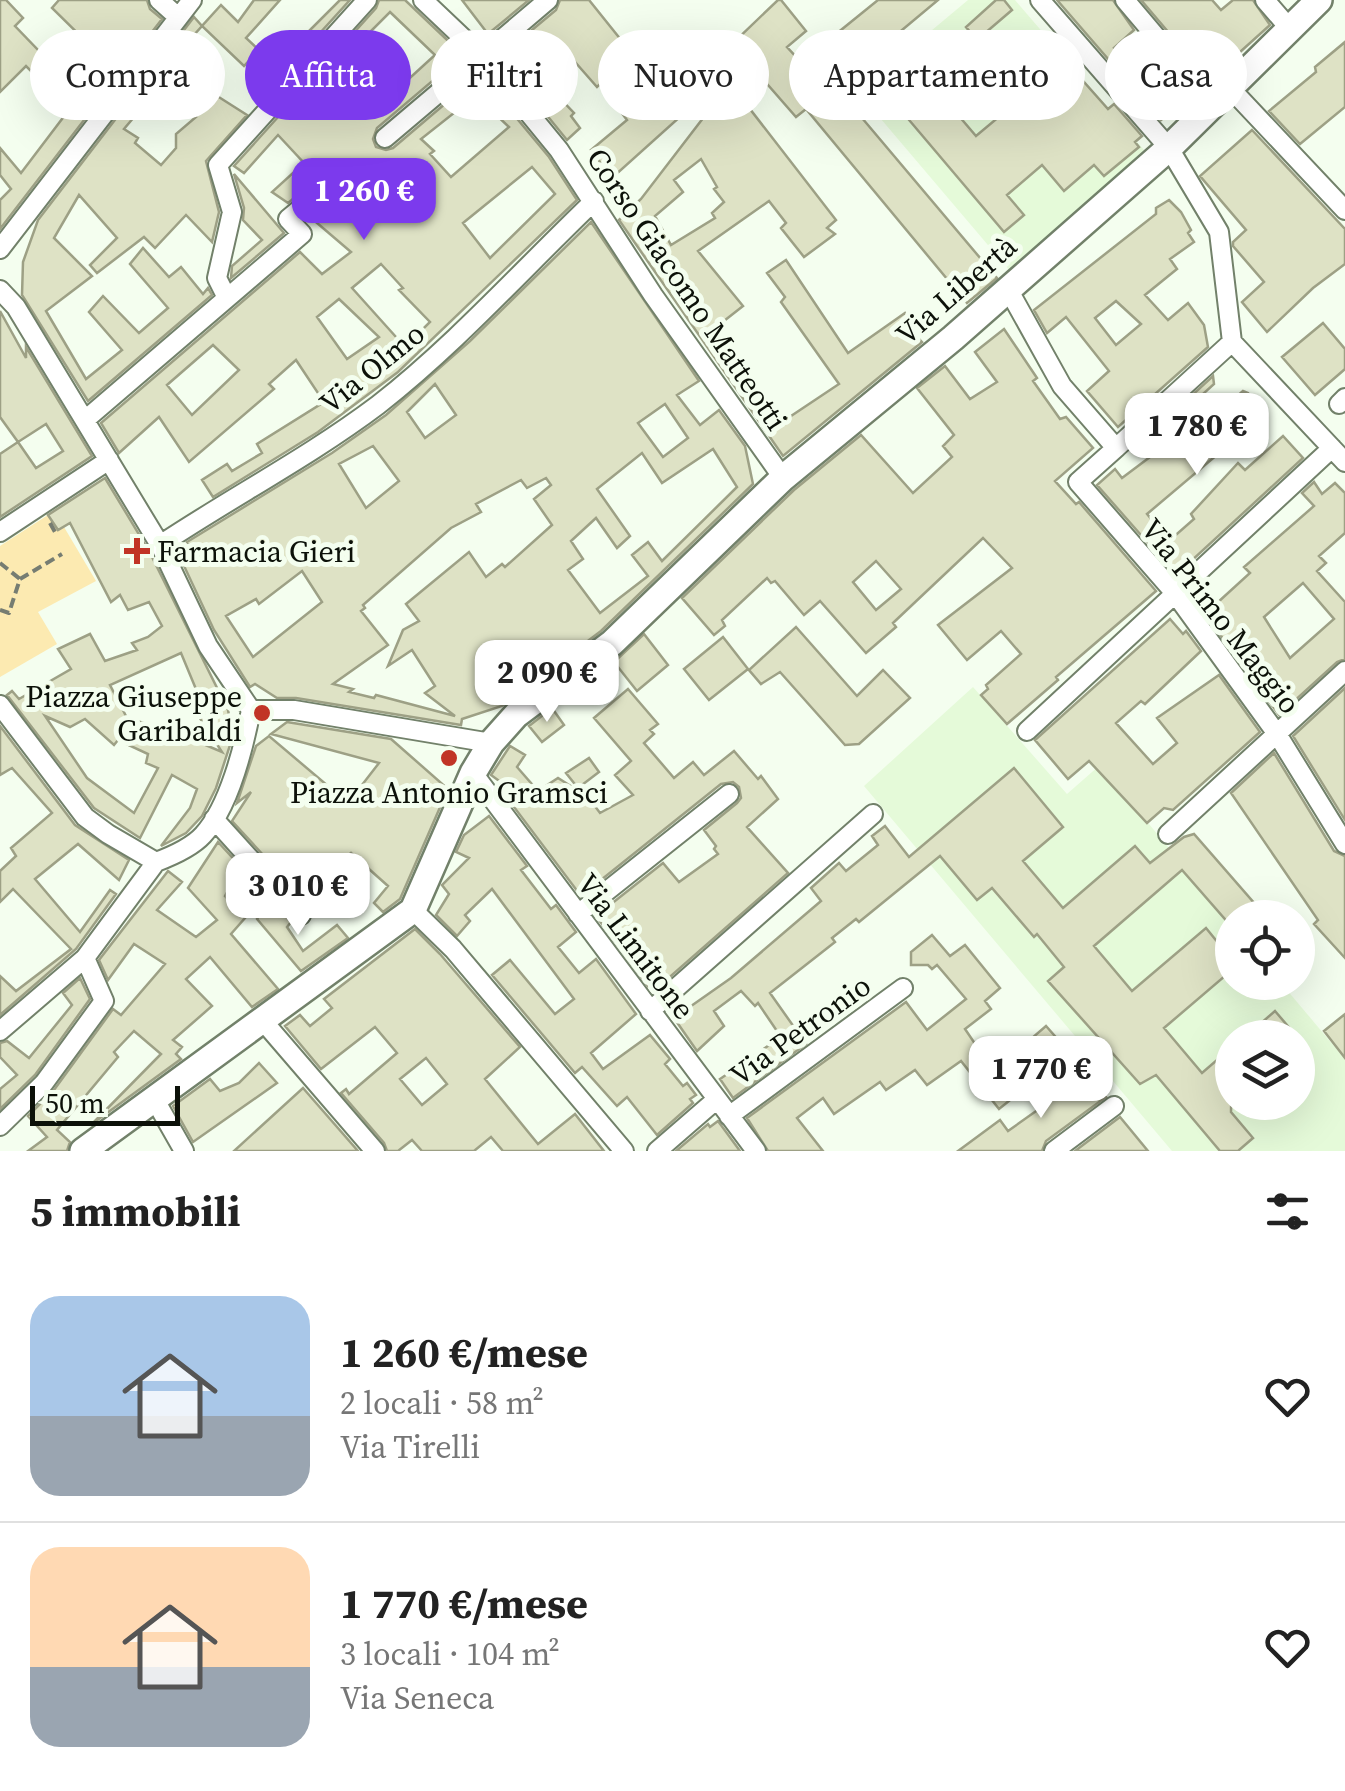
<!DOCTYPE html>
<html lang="it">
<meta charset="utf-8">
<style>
:root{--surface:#fff;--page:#f6f6f6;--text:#222;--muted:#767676;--line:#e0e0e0;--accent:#7c3aed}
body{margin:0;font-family:"Source Serif 4",serif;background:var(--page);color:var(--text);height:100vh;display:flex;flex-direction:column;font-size:38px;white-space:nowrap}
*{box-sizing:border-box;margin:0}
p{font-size:32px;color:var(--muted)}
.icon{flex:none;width:55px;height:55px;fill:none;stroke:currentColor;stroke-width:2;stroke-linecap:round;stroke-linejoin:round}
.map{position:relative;height:1151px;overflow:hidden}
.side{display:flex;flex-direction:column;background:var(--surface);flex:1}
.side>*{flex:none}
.banner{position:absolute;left:30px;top:30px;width:1285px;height:90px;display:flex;gap:20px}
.fabs{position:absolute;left:1215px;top:900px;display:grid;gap:20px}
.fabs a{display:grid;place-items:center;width:100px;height:100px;border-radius:50%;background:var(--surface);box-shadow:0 10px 40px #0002;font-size:50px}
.scale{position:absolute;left:30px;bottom:25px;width:150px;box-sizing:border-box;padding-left:10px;border:5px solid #0c1109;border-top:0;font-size:28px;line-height:35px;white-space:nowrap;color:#0c1109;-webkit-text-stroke:8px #f4feef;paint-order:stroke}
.price{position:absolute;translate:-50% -85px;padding:0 22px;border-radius:20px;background:#fff;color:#222;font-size:32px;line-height:65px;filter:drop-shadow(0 2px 5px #0008)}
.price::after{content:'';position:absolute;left:50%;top:60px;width:30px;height:22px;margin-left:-15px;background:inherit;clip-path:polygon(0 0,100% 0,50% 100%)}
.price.on{background:var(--accent);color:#fff}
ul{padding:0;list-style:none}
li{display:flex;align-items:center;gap:30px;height:250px;padding:0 30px}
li+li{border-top:2px solid var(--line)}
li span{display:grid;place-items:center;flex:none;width:280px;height:200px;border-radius:30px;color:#555}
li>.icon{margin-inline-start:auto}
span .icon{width:120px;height:120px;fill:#fffc;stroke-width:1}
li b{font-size:42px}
h2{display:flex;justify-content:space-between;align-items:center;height:120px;padding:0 30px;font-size:42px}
.pill{padding:0 35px;border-radius:45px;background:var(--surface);box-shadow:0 10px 40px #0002;font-size:35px;line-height:90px}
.pill.on{background:var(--accent);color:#fff}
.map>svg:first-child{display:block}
.built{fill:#e5fad9;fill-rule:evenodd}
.green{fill:#fceab1}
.building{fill:#dee2c5;stroke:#9da085;stroke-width:2.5;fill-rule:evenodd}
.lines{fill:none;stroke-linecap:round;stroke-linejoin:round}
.street-casing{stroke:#72816a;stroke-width:22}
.secondary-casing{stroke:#72816a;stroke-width:30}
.path{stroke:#767d72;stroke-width:4;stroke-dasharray:10 5;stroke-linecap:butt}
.street{stroke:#fff;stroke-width:18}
.secondary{stroke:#fff;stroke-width:25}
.poi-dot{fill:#c13426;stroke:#f4feef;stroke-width:4}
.labels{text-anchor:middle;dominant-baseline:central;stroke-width:10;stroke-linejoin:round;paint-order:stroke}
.street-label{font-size:30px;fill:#0c1109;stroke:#f4feef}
.poi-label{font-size:30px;fill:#0c1109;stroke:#f4feef;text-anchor:start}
</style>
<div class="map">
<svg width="1345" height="1151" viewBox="0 0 1345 1151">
<rect width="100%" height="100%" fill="#f4feef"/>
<path class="built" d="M 968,0 L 1015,0 L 1144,150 L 1010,271 L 858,92 Z
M 973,687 L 1067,794 L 1100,765 L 1232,924 L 1232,982 L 1281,983 L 1345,1059 L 1345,1151 L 1172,1151 L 864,786 ZM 1232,1038 L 1298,1038 L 1298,1102 L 1232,1102 Z"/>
<path class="green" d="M 48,515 L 58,531 L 64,527 L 96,581 L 38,612 L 57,644 L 0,677 L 0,546 Z"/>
<path class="building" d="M 0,0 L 6,0 L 23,18 L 15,26 L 66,79 L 50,90 L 26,66 L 0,92 Z
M 59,0 L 147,0 L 150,9 L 162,19 L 0,229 L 0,200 L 11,189 L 0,175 L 0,148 L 21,173 L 106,61 L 52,8 Z
M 254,0 L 280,0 L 246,38 L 259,50 L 244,66 L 202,26 L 221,5 L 238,22 Z
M 340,0 L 350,0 L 299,56 L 291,49 Z
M 379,0 L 405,0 L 463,55 L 377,128 L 373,139 L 376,147 L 386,150 L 393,148 L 480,74 L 549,157 L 577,200 L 398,372 L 318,432 L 213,497 L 202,480 L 227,464 L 232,471 L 262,453 L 257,444 L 324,402 L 296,360 L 269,384 L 274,389 L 189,462 L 159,417 L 119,453 L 101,423 L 300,252 L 322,274 L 351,252 L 310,217 L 326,204 L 334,211 L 360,190 L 336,164 L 288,203 L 272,192 L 304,163 L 278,135 L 244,173 L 234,166 L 376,8 ZM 390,12 L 435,55 L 400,87 L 357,45 ZM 470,90 L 509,127 L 451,177 L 430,154 L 434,151 L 421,139 L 459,109 ZM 532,167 L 555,194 L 490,258 L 463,223 ZM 381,264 L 403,288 L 399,290 L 430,322 L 405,347 L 352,288 ZM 339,299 L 379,337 L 347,359 L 317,317 ZM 213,345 L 239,370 L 192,415 L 167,385 Z
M 462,0 L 529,0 L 488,34 Z
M 560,0 L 589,0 L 654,81 L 693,51 L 697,57 L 705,51 L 836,220 L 827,228 L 835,234 L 804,257 L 781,228 L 786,223 L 769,201 L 698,251 L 743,306 L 715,328 L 779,424 L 839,384 L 781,302 L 785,297 L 767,273 L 786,260 L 848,353 L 905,313 L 914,326 L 910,329 L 922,342 L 783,456 L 619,220 L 641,199 L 720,96 L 712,88 L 612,178 L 591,150 L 627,120 L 621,112 L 633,99 L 611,74 L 597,87 L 568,54 L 544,75 L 532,62 L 547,48 L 532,30 L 556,10 ZM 701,159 L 717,187 L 714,189 L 724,202 L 712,213 L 715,218 L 671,245 L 655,216 L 683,192 L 674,180 Z
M 778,0 L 781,0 L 806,31 L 787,47 L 814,76 L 838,57 L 825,43 L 878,0 L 938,0 L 835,86 L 997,278 L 967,303 L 806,109 L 796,117 L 732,44 Z
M 996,0 L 1004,0 L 1012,10 L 977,40 L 966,27 Z
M 1057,0 L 1113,0 L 1134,30 L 1114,48 L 1118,53 L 1109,60 Z
M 1141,0 L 1212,0 L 1221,10 L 1233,0 L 1253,0 L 1270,25 L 1209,80 Z
M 194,17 L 202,26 L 175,56 L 209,79 L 203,87 L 247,115 L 206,161 L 219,212 L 212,242 L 186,215 L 155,248 L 144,237 L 97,273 L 90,265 L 117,238 L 79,195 L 54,238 L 92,276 L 46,311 L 86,379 L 122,350 L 89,312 L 103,296 L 139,333 L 168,308 L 130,264 L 143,248 L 169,277 L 181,267 L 203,294 L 208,288 L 212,295 L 88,401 L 22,295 L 23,262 L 38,220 ZM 161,85 L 196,117 L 176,134 L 176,148 L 161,165 L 135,143 L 138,138 L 124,129 Z
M 1345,42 L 1345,107 L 1300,144 L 1269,111 L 1316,72 L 1315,67 Z
M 1163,64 L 1190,96 L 1161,120 L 1133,88 Z
M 532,69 L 574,113 L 571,116 L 580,128 L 567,140 L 519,81 Z
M 1044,79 L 1062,101 L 1084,82 L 1108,109 L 1114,104 L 1142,136 L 1135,142 L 1139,147 L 1104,176 L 1094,165 L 1064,191 L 1042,165 L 1007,195 L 1024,215 L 1004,232 L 904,114 L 935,88 L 976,136 Z
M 1252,130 L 1345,229 L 1345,264 L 1313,288 L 1267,332 L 1242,302 L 1264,282 L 1233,246 L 1233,242 L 1246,230 L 1200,176 Z
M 234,174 L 284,233 L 231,278 L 232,266 L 262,240 L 243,220 L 244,208 Z
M 1169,200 L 1181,212 L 1191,230 L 1188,233 L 1194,242 L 1170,259 L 1177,269 L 1145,295 L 1168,320 L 1188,303 L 1204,325 L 1208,347 L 1118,427 L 1087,391 L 1109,371 L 1066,317 L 1047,333 L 1034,310 L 1156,214 L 1156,208 ZM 1116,301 L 1141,324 L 1116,345 L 1095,318 Z
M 591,222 L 699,381 L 677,395 L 700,425 L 719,410 L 745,446 L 753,484 L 601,631 L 552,668 L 543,657 L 525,672 L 532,682 L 502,706 L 462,719 L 461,725 L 296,698 L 277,698 L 255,684 L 250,687 L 214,630 L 178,553 L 190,546 L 187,542 L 332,453 L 386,415 L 470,341 ZM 435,384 L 456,415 L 425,438 L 407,412 ZM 665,404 L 688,438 L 663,457 L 638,423 ZM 373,446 L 399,481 L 366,508 L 339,464 ZM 713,449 L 737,487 L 662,561 L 648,542 L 632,555 L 648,576 L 600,613 L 568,570 L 583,559 L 571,541 L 596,518 L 617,548 L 630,536 L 597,489 L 642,453 L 662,483 ZM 546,478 L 551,485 L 534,499 L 552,525 L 505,567 L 502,564 L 486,577 L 469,552 L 406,604 L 419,621 L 403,630 L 388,666 L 412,650 L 435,686 L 425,693 L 455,716 L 376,695 L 374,698 L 349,692 L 353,689 L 333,684 L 388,645 L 361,611 L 365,608 L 363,605 L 451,528 L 481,512 L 476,504 L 521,480 L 527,488 ZM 302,571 L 322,602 L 253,657 L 226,616 L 256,599 L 259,604 Z
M 0,311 L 26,358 L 26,347 L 92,456 L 0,517 L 0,454 L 18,442 L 0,417 ZM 46,424 L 63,451 L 36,468 L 18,442 Z
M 1323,323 L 1345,349 L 1345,369 L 1315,395 L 1282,357 Z
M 1004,329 L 1037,378 L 1033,381 L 1060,419 L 1066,417 L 1093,448 L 1055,481 L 1076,504 L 1079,502 L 1156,591 L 1056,677 L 1058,680 L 1007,724 L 981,695 L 988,689 L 986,685 L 1021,654 L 1001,631 L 967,660 L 938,625 L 1012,568 L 983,538 L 893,623 L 896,627 L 866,653 L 820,601 L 804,615 L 775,581 L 771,583 L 767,578 L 722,620 L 725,626 L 714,635 L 682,598 L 794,490 L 861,435 L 913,493 L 952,457 L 943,446 L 954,435 L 917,388 L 945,366 L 970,399 L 997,382 L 975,352 ZM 876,561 L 901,589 L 876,610 L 853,582 Z
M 1213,376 L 1214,384 L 1204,393 L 1220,411 L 1243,391 L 1248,393 L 1256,404 L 1233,425 L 1236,429 L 1220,445 L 1224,449 L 1147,514 L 1169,541 L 1194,519 L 1191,514 L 1238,463 L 1245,470 L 1283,436 L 1303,458 L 1176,575 L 1097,485 L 1115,469 L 1122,478 L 1178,436 L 1165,420 Z
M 105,478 L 149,551 L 228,710 L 233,736 L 216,788 L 202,816 L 186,833 L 161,846 L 190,808 L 197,789 L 172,775 L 140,838 L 94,808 L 7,695 L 12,691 L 19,699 L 71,669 L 58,649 L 90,634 L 105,661 L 137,650 L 132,643 L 148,637 L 162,626 L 149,602 L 128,610 L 120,595 L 111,602 L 70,523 L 58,530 L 48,515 ZM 181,653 L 203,706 L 194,709 L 222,752 L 177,733 L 127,718 L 110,685 ZM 45,716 L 70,727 L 85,719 L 114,745 L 118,740 L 148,754 L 146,763 L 158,768 L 134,813 L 87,778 Z
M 1314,482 L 1322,494 L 1335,483 L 1345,493 L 1345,533 L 1319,556 L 1326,563 L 1317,571 L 1345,602 L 1345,659 L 1337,662 L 1279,715 L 1205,614 L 1250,573 L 1244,567 L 1314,506 L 1302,493 ZM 1303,583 L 1334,619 L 1290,658 L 1264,617 Z
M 1170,619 L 1183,634 L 1186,631 L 1201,651 L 1145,704 L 1141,701 L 1116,723 L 1153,764 L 1177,743 L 1157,718 L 1219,675 L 1260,732 L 1173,810 L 1164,808 L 1147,823 L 1089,761 L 1068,779 L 1035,740 Z
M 796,627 L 857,696 L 883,670 L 910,698 L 859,744 L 845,745 L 780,672 L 761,684 L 749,670 Z
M 644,634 L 668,665 L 637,691 L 614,662 Z
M 723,637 L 748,669 L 709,700 L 684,669 Z
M 1345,688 L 1345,820 L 1293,736 Z
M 628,689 L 658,724 L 650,730 L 654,734 L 644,743 L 674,778 L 693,762 L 704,775 L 734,751 L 758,779 L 761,776 L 778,799 L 747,827 L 788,873 L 655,990 L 650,984 L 648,986 L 596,916 L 663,863 L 679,882 L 718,854 L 714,849 L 716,846 L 704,830 L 737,803 L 741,798 L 739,787 L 733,782 L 721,784 L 581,896 L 499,787 L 502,783 L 491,775 L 510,746 L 525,755 L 517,767 L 538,791 L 558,778 L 588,797 L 600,813 L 633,795 L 615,775 L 631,761 L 594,718 Z
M 552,708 L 564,725 L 542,742 L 529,726 Z
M 287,722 L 391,739 L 448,789 L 400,899 L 383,912 L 374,903 L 388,886 L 351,853 L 308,890 L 315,899 L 309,905 L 232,821 L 251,792 L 237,803 L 256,746 L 269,736 L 348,803 L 379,763 L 271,734 Z
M 0,726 L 75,825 L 129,860 L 119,880 L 78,844 L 35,879 L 80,932 L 110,890 L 116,894 L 76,949 L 0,1015 L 0,976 L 16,991 L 71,949 L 13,889 L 0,902 L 0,871 L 16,856 L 11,848 L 52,813 L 12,768 L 0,775 Z
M 1274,753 L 1334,851 L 1345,856 L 1345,958 L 1314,924 L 1318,920 L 1231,793 Z
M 589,758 L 599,772 L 578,788 L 566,773 Z
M 1014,768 L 1063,827 L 1023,861 L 1063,908 L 1135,846 L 1150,863 L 1184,837 L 1194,834 L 1255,904 L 1240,918 L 1232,918 L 1231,926 L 1182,870 L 1094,946 L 1132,991 L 1206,928 L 1232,960 L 1232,970 L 1164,1028 L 1202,1073 L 1232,1047 L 1231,1112 L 1253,1138 L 1238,1151 L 1220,1151 L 1156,1075 L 1140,1084 L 1048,981 L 1064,967 L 1037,934 L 1034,937 L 992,888 L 977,900 L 940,856 L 859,922 L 856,919 L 832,938 L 835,942 L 770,993 L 806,1044 L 733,1098 L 720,1079 L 781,1037 L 758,1003 L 755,1006 L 741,991 L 714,1011 L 724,1026 L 697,1051 L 674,1018 L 731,978 L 821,901 L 811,888 L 839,863 L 846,871 L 878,845 L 872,836 L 885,826 L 909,857 Z
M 489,816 L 527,866 L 521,870 L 551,909 L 556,905 L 576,932 L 558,947 L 579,973 L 596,959 L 636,1014 L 591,1053 L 603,1069 L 650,1035 L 670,1059 L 665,1064 L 683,1086 L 687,1083 L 696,1095 L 690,1099 L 693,1103 L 657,1135 L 627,1097 L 617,1106 L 582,1067 L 575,1073 L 492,975 L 510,960 L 555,1014 L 574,999 L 492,889 L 465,915 L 470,921 L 457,936 L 436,915 L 449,894 L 442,885 L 469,858 L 456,852 L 464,835 Z
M 218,842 L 241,867 L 225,896 L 245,918 L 231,934 L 278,989 L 252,1007 L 210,957 L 186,979 L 212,1006 L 173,1040 L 182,1047 L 176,1054 L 181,1059 L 92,1124 L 161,1054 L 134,1031 L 114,1052 L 118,1057 L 57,1130 L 70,1142 L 67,1151 L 28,1151 L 47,1137 L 28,1116 L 54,1090 L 113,1009 L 121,1015 L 165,964 L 134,944 L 108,980 L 99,960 L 168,871 L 182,882 L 157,910 L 196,937 L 217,920 L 188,888 Z
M 270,900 L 291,922 L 287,927 L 303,951 L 337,925 L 348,938 L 301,971 L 257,919 Z
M 415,929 L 440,954 L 520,1047 L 485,1079 L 538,1144 L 575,1114 L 604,1151 L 503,1151 L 491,1137 L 474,1151 L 422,1151 L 412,1140 L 398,1151 L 387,1151 L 384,1143 L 341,1093 L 346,1089 L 349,1094 L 397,1053 L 375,1027 L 321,1069 L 285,1026 L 300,1015 L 310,1026 L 332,1008 L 324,999 ZM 426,1058 L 447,1084 L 422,1105 L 400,1079 Z
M 932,935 L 950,956 L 965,945 L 1000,988 L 985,1001 L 991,1009 L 965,1029 L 988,1063 L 1003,1051 L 1009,1058 L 1046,1026 L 1069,1052 L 999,1109 L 961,1061 L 927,1085 L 915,1070 L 886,1090 L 880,1082 L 834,1114 L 823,1098 L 797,1118 L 823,1151 L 768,1151 L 747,1118 L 906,1002 L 927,1030 L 966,999 L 937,965 L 932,969 L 928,965 L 911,965 L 911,952 Z
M 80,978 L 90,999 L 35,1075 L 0,1109 L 0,1089 L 17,1075 L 0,1057 L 0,1043 L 7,1041 L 29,1058 L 72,1005 L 63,993 Z
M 1275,1011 L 1298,1038 L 1244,1038 Z
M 1345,1014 L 1345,1058 L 1324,1031 Z
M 259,1063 L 277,1083 L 193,1142 L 173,1106 L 210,1079 L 220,1091 L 239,1083 Z
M 1090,1073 L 1106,1097 L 1046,1141 L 1042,1151 L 958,1151 L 1000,1120 L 1008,1131 Z
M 303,1088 L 358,1151 L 234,1151 Z
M 1120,1117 L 1148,1151 L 1075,1151 Z
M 718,1121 L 740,1151 L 676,1151 L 708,1124 L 710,1127 Z"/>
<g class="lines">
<g class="street-casing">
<path id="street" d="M 159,0 L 178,17
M 423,0 L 482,56 L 559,150 L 653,295 L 783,478
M 1040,0 L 1169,148 L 1219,232 L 1232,342 L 1345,462
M 1125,0 L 1213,104
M 1265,0 L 1290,29
M 1230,88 L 1345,210
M 385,138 L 548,0
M 0,249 L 192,0
M 1008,289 L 1062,386 L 1116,448 L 1078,482 L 1174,592 L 1277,734 L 1345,844
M 0,290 L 16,307 L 160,545 L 208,646 L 251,710
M 227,298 L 217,278 L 232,212 L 218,165 L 367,0
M 1339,404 L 1345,398
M 85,420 L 302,234 L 288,219 L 335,180
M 1116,448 L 1232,342
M 0,532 L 109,460
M 160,545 C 232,497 309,457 378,405 C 455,345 523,269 594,201
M 0,705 L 85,817 L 108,834 L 156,862
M 251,710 L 294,710 L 491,743
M 1027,731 L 1332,448
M 473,773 L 756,1151
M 214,819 L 301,915
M 1168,834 L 1345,671
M 156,862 C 172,856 192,847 203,835 C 229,807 244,746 251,710
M 413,910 L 453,949 L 624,1151
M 578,914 L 729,794
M 650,1011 L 873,814
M 263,1021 L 375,1151
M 0,1031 L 85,958 L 156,862
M 155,1100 L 184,1151
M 729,1116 L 903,988
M 0,1126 L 44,1083 L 104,1001 L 85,958
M 657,1151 L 717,1099
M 1054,1151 L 1114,1106"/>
</g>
<g class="secondary-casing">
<path id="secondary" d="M 83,1151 L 413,910 L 473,773 L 491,743 L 516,715 L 612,643 L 783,478 L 953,338 L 1169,148 L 1319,0"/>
</g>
<path class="path" d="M 50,523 L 55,532
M 0,563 L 20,579
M 0,610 L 9,613 L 20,579 L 62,554"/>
<use href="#street" class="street"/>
<use href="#secondary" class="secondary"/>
</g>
<g class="poi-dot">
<path d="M132 536h10v10h10v10h-10v10h-10v-10h-10v-10h10z"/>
<circle cx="262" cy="713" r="10"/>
<circle cx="449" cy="758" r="10"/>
</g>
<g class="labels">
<g class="street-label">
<text transform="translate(687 289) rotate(56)">Corso Giacomo Matteotti</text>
<text transform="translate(956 290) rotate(-41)">Via Libertà</text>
<text transform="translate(372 368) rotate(-39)">Via Olmo</text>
<text transform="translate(1221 616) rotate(52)">Via Primo Maggio</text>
<text transform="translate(636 946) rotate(53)">Via Limitone</text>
<text transform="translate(800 1030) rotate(-36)">Via Petronio</text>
</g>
<g class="poi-label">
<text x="157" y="551">Farmacia Gieri</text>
<text x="242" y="696" text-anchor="end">Piazza Giuseppe<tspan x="242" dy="34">Garibaldi</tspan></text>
<text x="449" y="792" text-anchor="middle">Piazza Antonio Gramsci</text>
</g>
</g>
</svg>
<div class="fabs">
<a><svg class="icon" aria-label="locate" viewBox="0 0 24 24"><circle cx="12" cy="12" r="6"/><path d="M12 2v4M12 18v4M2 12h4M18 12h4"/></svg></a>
<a><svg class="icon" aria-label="layers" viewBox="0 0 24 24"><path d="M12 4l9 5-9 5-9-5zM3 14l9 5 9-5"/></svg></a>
</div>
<div class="scale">50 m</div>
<b class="price on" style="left:364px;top:243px">1 260 €</b>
<b class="price" style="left:1197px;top:478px">1 780 €</b>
<b class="price" style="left:547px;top:725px">2 090 €</b>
<b class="price" style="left:298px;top:938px">3 010 €</b>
<b class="price" style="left:1041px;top:1121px">1 770 €</b>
<div class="banner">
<a class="pill">Compra</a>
<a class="pill on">Affitta</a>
<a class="pill">Filtri</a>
<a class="pill">Nuovo</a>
<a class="pill">Appartamento</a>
<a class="pill">Casa</a>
</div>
</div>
<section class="side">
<h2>5 immobili<svg class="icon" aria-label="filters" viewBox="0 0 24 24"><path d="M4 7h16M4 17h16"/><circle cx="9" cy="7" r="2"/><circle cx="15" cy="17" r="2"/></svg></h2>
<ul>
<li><span style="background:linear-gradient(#a9c7e8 60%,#9aa5b1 0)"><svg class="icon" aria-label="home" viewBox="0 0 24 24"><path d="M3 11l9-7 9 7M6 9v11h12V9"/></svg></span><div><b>1 260 €/mese</b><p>2 locali · 58 m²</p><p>Via Tirelli</p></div><svg class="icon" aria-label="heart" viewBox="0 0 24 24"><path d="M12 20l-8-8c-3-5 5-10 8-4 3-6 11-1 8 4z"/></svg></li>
<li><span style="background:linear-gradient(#ffd9b3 60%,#9aa5b1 0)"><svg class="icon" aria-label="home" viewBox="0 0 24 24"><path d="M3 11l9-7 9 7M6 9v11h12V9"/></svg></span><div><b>1 770 €/mese</b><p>3 locali · 104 m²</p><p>Via Seneca</p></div><svg class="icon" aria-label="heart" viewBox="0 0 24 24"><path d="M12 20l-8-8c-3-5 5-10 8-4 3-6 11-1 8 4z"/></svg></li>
</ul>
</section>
